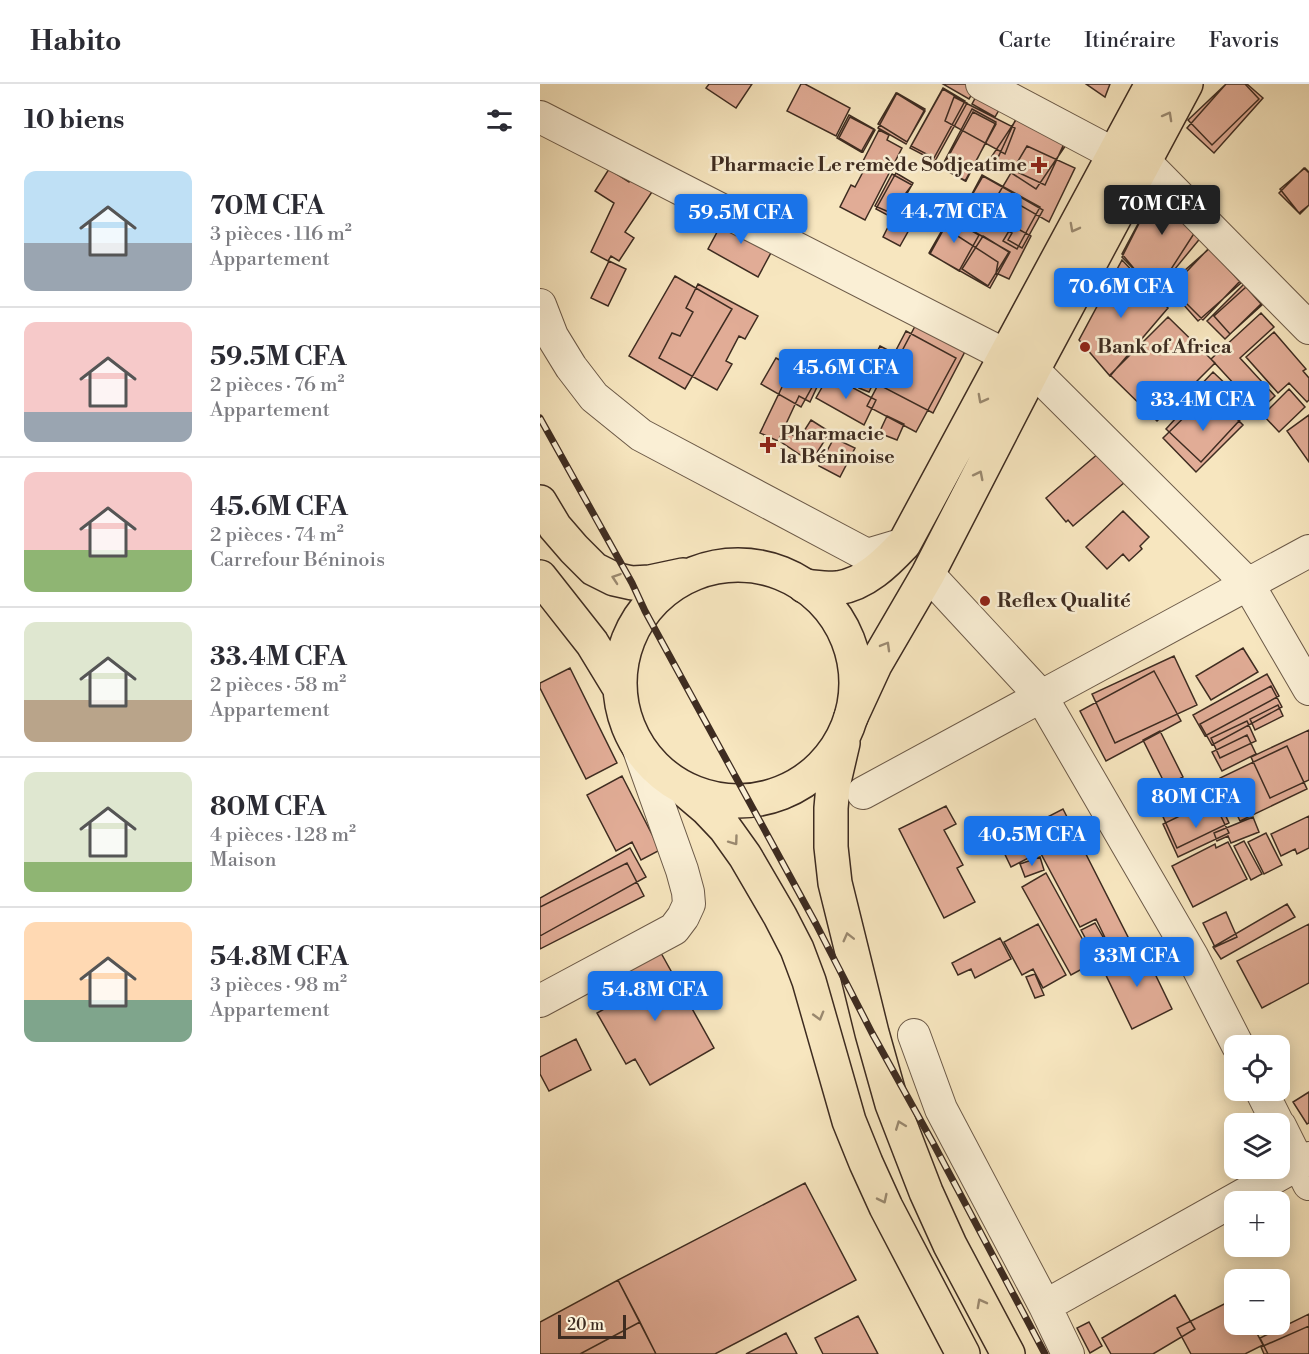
<!DOCTYPE html>
<html lang="fr">
<meta charset="utf-8">
<style>
:root{--surface:#fff;--page:#f7f7f7;--text:#2b2b33;--muted:#7c7c81;--line:#e1e1e2;--accent:#1a73e8}
body{margin:0;font-family:"Libre Bodoni",serif;background:var(--page);color:var(--text);height:100vh;display:flex;flex-direction:column;font-size:22px;white-space:nowrap}
*{box-sizing:border-box;margin:0}
p{font-size:20px;color:var(--muted)}
.icon{flex:none;width:33px;height:33px;fill:none;stroke:currentColor;stroke-width:2;stroke-linecap:round;stroke-linejoin:round}
.map{position:relative;flex:1;overflow:hidden}
.sheet{display:flex;flex-direction:column;background:var(--surface);width:540px}
.sheet>*{flex:none}
.fabs{position:absolute;left:684px;top:951px;display:grid;gap:12px}
.fabs a{display:grid;place-items:center;width:66px;height:66px;border-radius:12px;background:var(--surface);box-shadow:0 3px 15px #0003;font-size:30px}
.scale{position:absolute;left:18px;bottom:15px;width:68px;box-sizing:border-box;padding-left:6px;border:3px solid #3e2c21;border-top:0;font-size:16px;line-height:21px;white-space:nowrap;color:#3e2c21;-webkit-text-stroke:4px #faefd5;paint-order:stroke}
.price{position:absolute;translate:-50% -51px;padding:0 14px;border-radius:6px;background:var(--accent);color:#fff;font-size:20px;line-height:39px;filter:drop-shadow(0 2px 3px #0008)}
.price::after{content:'';position:absolute;left:50%;top:36px;width:18px;height:14px;margin-left:-9px;background:inherit;clip-path:polygon(0 0,100% 0,50% 100%)}
.price.selected{background:#222;color:#fff}
ul{padding:0;list-style:none}
li{display:flex;align-items:center;gap:18px;height:150px;padding:0 24px}
li+li{border-top:2px solid var(--line)}
li span{display:grid;place-items:center;flex:none;width:168px;height:120px;border-radius:12px;color:#555}
li>.icon{margin-inline-start:auto}
span .icon{width:72px;height:72px;fill:#fffc;stroke-width:1}
li b{font-size:26px}
h2{display:flex;justify-content:space-between;align-items:center;height:72px;padding:0 24px;font-size:26px}
header{display:flex;align-items:center;gap:36px;box-sizing:border-box;height:84px;padding:0 30px;background:var(--surface);border-bottom:2px solid var(--line)}
header strong{font-size:28px}
nav{display:flex;gap:33px;margin-inline-start:auto;font-size:21px}
main{display:flex;flex:1;min-height:0}
.map>svg:first-child{display:block}
.building{fill:#e1ac96;stroke:#3e2c21;stroke-width:1.5}
.lines{fill:none;stroke-linecap:round;stroke-linejoin:round}
.minor-casing{stroke:#6c5a48;stroke-width:34}
.major-casing{stroke:#3e2c21;stroke-width:36}
.highway-casing{stroke:#3e2c21;stroke-width:36}
.minor{stroke:#faefd5;stroke-width:32}
.major{stroke:#f7e6bf;stroke-width:33}
.highway{stroke:#f7e6bf;stroke-width:33}
.rail-casing{stroke:#3e2c21;stroke-width:7}
.rail{stroke:#faefd5;stroke-width:4.5;stroke-dasharray:14;stroke-linecap:butt}
.oneway{stroke:#9a8970}
.poi-dot{fill:#8f2418;stroke:#faefd5;stroke-width:2}
.labels{text-anchor:middle;dominant-baseline:central;stroke-width:5;stroke-linejoin:round;paint-order:stroke}
.poi-label{font-size:20px;font-weight:bold;fill:#3e2c21;stroke:#faefd5;text-anchor:start}
</style>
<header>
<strong>Habito</strong>
<nav><a>Carte</a><a>Itinéraire</a><a>Favoris</a></nav>
</header>
<main>
<section class="sheet">
<h2>10 biens<svg class="icon" aria-label="filters" viewBox="0 0 24 24"><path d="M4 7h16M4 17h16"/><circle cx="9" cy="7" r="2"/><circle cx="15" cy="17" r="2"/></svg></h2>
<ul>
<li><span style="background:linear-gradient(#bfe0f5 60%,#9aa5b1 0)"><svg class="icon" aria-label="home" viewBox="0 0 24 24"><path d="M3 11l9-7 9 7M6 9v11h12V9"/></svg></span><div><b>70M CFA</b><p>3 pièces · 116 m²</p><p>Appartement</p></div></li>
<li><span style="background:linear-gradient(#f6c9c9 75%,#9aa5b1 0)"><svg class="icon" aria-label="home" viewBox="0 0 24 24"><path d="M3 11l9-7 9 7M6 9v11h12V9"/></svg></span><div><b>59.5M CFA</b><p>2 pièces · 76 m²</p><p>Appartement</p></div></li>
<li><span style="background:linear-gradient(#f6c9c9 65%,#8fb573 0)"><svg class="icon" aria-label="home" viewBox="0 0 24 24"><path d="M3 11l9-7 9 7M6 9v11h12V9"/></svg></span><div><b>45.6M CFA</b><p>2 pièces · 74 m²</p><p>Carrefour Béninois</p></div></li>
<li><span style="background:linear-gradient(#dfe7d0 65%,#b9a48a 0)"><svg class="icon" aria-label="home" viewBox="0 0 24 24"><path d="M3 11l9-7 9 7M6 9v11h12V9"/></svg></span><div><b>33.4M CFA</b><p>2 pièces · 58 m²</p><p>Appartement</p></div></li>
<li><span style="background:linear-gradient(#dfe7d0 75%,#8fb573 0)"><svg class="icon" aria-label="home" viewBox="0 0 24 24"><path d="M3 11l9-7 9 7M6 9v11h12V9"/></svg></span><div><b>80M CFA</b><p>4 pièces · 128 m²</p><p>Maison</p></div></li>
<li><span style="background:linear-gradient(#ffd9b3 65%,#7fa58c 0)"><svg class="icon" aria-label="home" viewBox="0 0 24 24"><path d="M3 11l9-7 9 7M6 9v11h12V9"/></svg></span><div><b>54.8M CFA</b><p>3 pièces · 98 m²</p><p>Appartement</p></div></li>
</ul>
</section>
<div class="map">
<svg width="769" height="1270" viewBox="0 0 769 1270">
<rect width="100%" height="100%" fill="#f7e6bf"/>
<filter id="stains"><feTurbulence type="fractalNoise" baseFrequency=".00333" numOctaves="4"/><feColorMatrix values="0 0 0 0 .2 0 0 0 0 .09 0 0 0 0 .02 0 0 0 .5 -.17"/></filter>
<radialGradient id="worn" r=".72"><stop offset=".6" stop-color="#630" stop-opacity="0"/><stop offset="1" stop-color="#630" stop-opacity=".3"/></radialGradient>
<path class="building" d="M 169,0 L 212,0 L 196,24 L 166,4 Z
M 261,0 L 265,0 L 310,24 L 296,52 L 247,27 Z
M 403,0 L 438,0 L 429,15 Z
M 443,0 L 467,12 L 455,33 L 432,20 Z
M 546,0 L 570,0 L 565,13 Z
M 686,0 L 707,0 L 723,14 L 674,69 L 647,44 Z
M 686,0 L 705,0 L 719,15 L 672,61 L 648,36 Z
M 403,4 L 425,17 L 394,74 L 371,62 Z
M 403,5 L 427,19 L 395,77 L 370,64 Z
M 356,9 L 385,27 L 367,58 L 338,40 Z
M 357,9 L 385,25 L 366,60 L 338,44 Z
M 414,13 L 475,44 L 465,70 L 405,37 Z
M 432,25 L 456,38 L 426,97 L 401,84 Z
M 433,28 L 456,40 L 425,97 L 402,84 Z
M 479,28 L 528,51 L 505,101 L 456,78 Z
M 309,31 L 334,45 L 321,68 L 297,54 Z
M 310,33 L 335,46 L 323,68 L 299,54 Z
M 478,33 L 530,55 L 496,105 L 450,75 Z
M 339,46 L 349,51 L 347,56 L 362,64 L 325,136 L 300,123 L 311,101 L 315,103 L 324,86 L 320,83 Z
M 487,62 L 535,84 L 509,138 L 459,109 Z
M 764,84 L 769,89 L 769,121 L 760,130 L 739,109 Z
M 765,84 L 769,88 L 769,121 L 759,129 L 740,105 Z
M 69,85 L 89,98 L 95,88 L 116,102 L 85,148 L 94,154 L 79,177 L 71,172 L 68,177 L 51,168 L 74,119 L 55,107 Z
M 356,89 L 373,99 L 353,134 L 336,125 Z
M 352,90 L 372,101 L 351,129 L 335,122 Z
M 442,91 L 500,123 L 477,165 L 463,157 L 469,147 L 425,123 Z
M 443,92 L 503,126 L 482,164 L 468,156 L 472,149 L 425,123 Z
M 622,95 L 664,134 L 615,210 L 582,170 Z
M 621,96 L 667,146 L 616,208 L 582,173 Z
M 435,122 L 491,152 L 469,195 L 456,189 L 458,178 L 416,151 Z
M 357,125 L 374,137 L 360,162 L 343,153 Z
M 189,126 L 233,165 L 218,193 L 168,165 Z
M 409,134 L 439,151 L 419,187 L 389,169 Z
M 410,134 L 470,168 L 450,204 L 390,170 Z
M 443,152 L 469,168 L 448,202 L 422,185 Z
M 670,163 L 702,195 L 663,236 L 631,204 Z
M 670,164 L 701,199 L 658,237 L 627,202 Z
M 582,176 L 628,224 L 570,292 L 539,256 Z
M 69,177 L 86,185 L 68,222 L 51,214 Z
M 135,192 L 192,225 L 145,305 L 89,272 Z
M 705,199 L 723,218 L 685,255 L 667,237 Z
M 158,200 L 218,232 L 205,255 L 199,252 L 186,277 L 192,280 L 177,306 L 119,274 L 132,249 L 140,252 L 153,228 L 146,224 Z
M 706,203 L 722,221 L 690,250 L 674,232 Z
M 382,229 L 431,256 L 393,329 L 343,303 Z
M 721,229 L 734,243 L 700,274 L 735,312 L 719,327 L 671,275 Z
M 628,233 L 675,279 L 617,337 L 570,291 Z
M 366,247 L 416,274 L 376,348 L 327,322 Z
M 734,248 L 766,285 L 763,287 L 769,294 L 769,316 L 767,318 L 749,299 L 738,309 L 706,273 Z
M 340,262 L 348,266 L 343,278 L 334,274 Z
M 236,274 L 276,296 L 261,323 L 221,300 Z
M 256,274 L 284,288 L 270,318 L 259,312 L 238,357 L 220,349 Z
M 332,276 L 342,281 L 329,308 L 319,304 Z
M 673,288 L 711,324 L 661,378 L 626,345 L 657,311 L 654,308 Z
M 289,291 L 336,316 L 324,341 L 276,314 Z
M 749,305 L 765,323 L 739,348 L 723,331 Z
M 670,308 L 703,341 L 656,388 L 623,354 Z
M 769,331 L 769,378 L 747,347 Z
M 347,332 L 364,340 L 357,356 L 339,349 Z
M 271,336 L 290,348 L 271,378 L 241,358 L 248,348 L 259,355 Z
M 294,354 L 315,364 L 300,393 L 279,382 Z
M 566,363 L 591,393 L 533,442 L 528,436 L 526,438 L 506,414 Z
M 583,427 L 609,453 L 600,462 L 602,465 L 589,477 L 583,470 L 567,485 L 546,463 Z
M 703,564 L 718,588 L 671,616 L 656,592 Z
M 634,572 L 657,621 L 575,659 L 552,610 Z
M 30,584 L 77,679 L 46,695 L 0,604 L 0,599 Z
M 614,587 L 641,637 L 566,677 L 540,627 Z
M 727,590 L 739,612 L 665,652 L 653,631 Z
M 731,602 L 742,623 L 672,661 L 660,640 Z
M 738,621 L 743,632 L 715,646 L 710,635 Z
M 707,637 L 716,657 L 680,674 L 671,654 Z
M 769,646 L 769,696 L 730,714 L 711,673 Z
M 620,647 L 643,693 L 626,702 L 603,656 Z
M 707,651 L 716,670 L 682,687 L 672,668 Z
M 747,662 L 767,705 L 700,737 L 680,694 Z
M 82,692 L 120,766 L 101,776 L 92,758 L 76,767 L 47,711 Z
M 672,702 L 689,739 L 637,764 L 620,726 Z
M 673,716 L 689,749 L 638,773 L 623,740 Z
M 406,722 L 416,740 L 404,746 L 423,781 L 417,784 L 435,818 L 404,834 L 359,745 Z
M 523,725 L 589,855 L 570,864 L 556,835 L 540,843 L 500,768 L 471,783 L 459,758 Z
M 769,732 L 769,764 L 757,770 L 755,765 L 741,772 L 731,750 Z
M 713,733 L 719,748 L 691,759 L 688,752 L 677,757 L 674,749 Z
M 726,749 L 742,781 L 724,790 L 708,758 Z
M 704,757 L 722,790 L 711,796 L 694,762 Z
M 688,758 L 707,795 L 653,823 L 632,782 L 675,760 L 676,764 Z
M 90,764 L 106,793 L 0,852 L 0,814 Z
M 500,773 L 504,786 L 485,793 L 480,780 Z
M 87,779 L 104,812 L 0,865 L 0,823 Z
M 506,789 L 555,878 L 531,891 L 482,803 Z
M 747,820 L 755,833 L 681,875 L 673,863 Z
M 686,828 L 697,853 L 675,863 L 663,839 Z
M 555,839 L 563,853 L 549,861 L 541,846 Z
M 498,840 L 526,891 L 503,904 L 493,885 L 482,891 L 464,858 Z
M 769,840 L 769,899 L 722,924 L 697,877 Z
M 460,854 L 471,875 L 435,894 L 431,885 L 418,891 L 412,879 Z
M 602,863 L 632,925 L 592,945 L 562,883 Z
M 121,869 L 174,964 L 110,1001 L 95,975 L 86,980 L 57,929 L 89,911 L 79,892 Z
M 495,890 L 504,911 L 495,914 L 486,893 Z
M 36,955 L 51,986 L 9,1007 L 0,990 L 0,973 Z
M 769,1008 L 769,1039 L 767,1040 L 753,1018 Z
M 265,1099 L 316,1196 L 175,1270 L 116,1270 L 78,1196 Z
M 78,1196 L 100,1238 L 40,1270 L 0,1270 L 0,1238 Z
M 635,1211 L 655,1245 L 613,1270 L 571,1270 L 562,1254 Z
M 694,1215 L 694,1240 L 712,1240 L 723,1261 L 705,1270 L 651,1270 L 637,1244 Z
M 769,1230 L 769,1270 L 728,1270 L 720,1254 Z
M 318,1232 L 338,1270 L 283,1270 L 275,1254 Z
M 100,1238 L 116,1270 L 40,1270 Z
M 549,1238 L 562,1262 L 550,1269 L 537,1244 Z
M 769,1242 L 769,1270 L 724,1270 L 721,1263 Z
M 246,1249 L 257,1270 L 206,1270 Z"/>
<g class="lines">
<g class="minor-casing">
<path id="minor" d="M 442,0 L 574,70
M 0,33 L 465,271
M 604,77 L 769,244
M 0,221 L 12,252 L 31,283 L 54,313 L 101,351 L 327,471 L 364,460
M 493,286 L 708,500 L 769,605
M 388,490 L 501,612 L 652,872 L 698,962
M 323,709 L 769,467
M 0,917 L 134,845 L 143,833 L 149,820 L 148,808 L 142,786 L 97,660
M 374,951 L 401,1025 L 505,1222 L 528,1270
M 721,1006 L 738,1040
M 740,1042 L 769,1100
M 505,1222 L 769,1074"/>
</g>
<g class="major-casing">
<path id="major" d="M 264,502 C 275,503 287,505 298,504 C 325,500 346,479 364,460 L 612,0
M 311,633 L 335,581 L 388,490 L 493,286 L 646,0"/>
</g>
<g class="highway-casing">
<path id="highway" d="M 0,418 L 15,443 L 34,465 L 54,485 L 74,495 L 92,499 L 110,498 L 143,491
M80 599a118 118 0 1 1 236 0a118 118 0 1 1-236 0Z
M 0,493 L 52,559 L 80,605
M 303,659 L 293,702 L 291,724 L 291,763 L 295,799 L 332,949 L 352,1020 L 386,1108 L 410,1161 L 468,1270
M 147,708 L 167,725 L 185,744 L 205,772 L 240,832 L 257,865 L 269,897 L 309,1037 L 326,1079 L 346,1123 L 423,1270"/>
</g>
<use href="#minor" class="minor"/>
<use href="#major" class="major"/>
<use href="#highway" class="highway"/>
<g class="rail-casing">
<path id="rail" d="M 0,334 L 92,499 L 105,527 L 276,840 L 332,949 L 392,1057 L 505,1270"/>
</g>
<use href="#rail" class="rail"/>
</g>
<defs><path id="oneway-chevron" d="M-2-3.5L2.5 0L-2 3.5" fill="none" stroke-width="1.6" stroke-linecap="round" stroke-linejoin="round" transform="scale(1.5)"/></defs>
<g class="oneway">
<use href="#oneway-chevron" transform="translate(628 32) rotate(-61)"/>
<use href="#oneway-chevron" transform="translate(534 144) rotate(118)"/>
<use href="#oneway-chevron" transform="translate(442 315) rotate(118)"/>
<use href="#oneway-chevron" transform="translate(439 391) rotate(-63)"/>
<use href="#oneway-chevron" transform="translate(76 494) rotate(-161)"/>
<use href="#oneway-chevron" transform="translate(346 562) rotate(-60)"/>
<use href="#oneway-chevron" transform="translate(194 757) rotate(54)"/>
<use href="#oneway-chevron" transform="translate(308 853) rotate(-104)"/>
<use href="#oneway-chevron" transform="translate(279 932) rotate(74)"/>
<use href="#oneway-chevron" transform="translate(360 1041) rotate(-111)"/>
<use href="#oneway-chevron" transform="translate(343 1115) rotate(64)"/>
<use href="#oneway-chevron" transform="translate(441 1219) rotate(-118)"/>
</g>
<g class="poi-dot">
<path d="M496 72h6v6h6v6h-6v6h-6v-6h-6v-6h6z"/>
<circle cx="545" cy="263" r="6"/>
<path d="M225 352h6v6h6v6h-6v6h-6v-6h-6v-6h6z"/>
<circle cx="445" cy="517" r="6"/>
</g>
<g class="labels">
<g class="poi-label">
<text x="487" y="81" text-anchor="end">Pharmacie Le remède Sodjeatime</text>
<text x="557" y="263">Bank of Africa</text>
<text x="240" y="350">Pharmacie<tspan x="240" dy="23">la Béninoise</tspan></text>
<text x="457" y="517">Reflex Qualité</text>
</g>
</g>
<rect width="100%" height="100%" filter="url(#stains)"/>
<rect width="100%" height="100%" fill="url(#worn)"/>
</svg>
<div class="fabs">
<a><svg class="icon" aria-label="locate" viewBox="0 0 24 24"><circle cx="12" cy="12" r="6"/><path d="M12 2v4M12 18v4M2 12h4M18 12h4"/></svg></a>
<a><svg class="icon" aria-label="layers" viewBox="0 0 24 24"><path d="M12 4l9 5-9 5-9-5zM3 14l9 5 9-5"/></svg></a>
<a>+</a>
<a>−</a>
</div>
<div class="scale">20 m</div>
<b class="price selected" style="left:622px;top:152px">70M CFA</b>
<b class="price" style="left:414px;top:160px">44.7M CFA</b>
<b class="price" style="left:201px;top:161px">59.5M CFA</b>
<b class="price" style="left:581px;top:235px">70.6M CFA</b>
<b class="price" style="left:306px;top:316px">45.6M CFA</b>
<b class="price" style="left:663px;top:348px">33.4M CFA</b>
<b class="price" style="left:656px;top:745px">80M CFA</b>
<b class="price" style="left:492px;top:783px">40.5M CFA</b>
<b class="price" style="left:597px;top:904px">33M CFA</b>
<b class="price" style="left:115px;top:938px">54.8M CFA</b>
</div>
</main>
